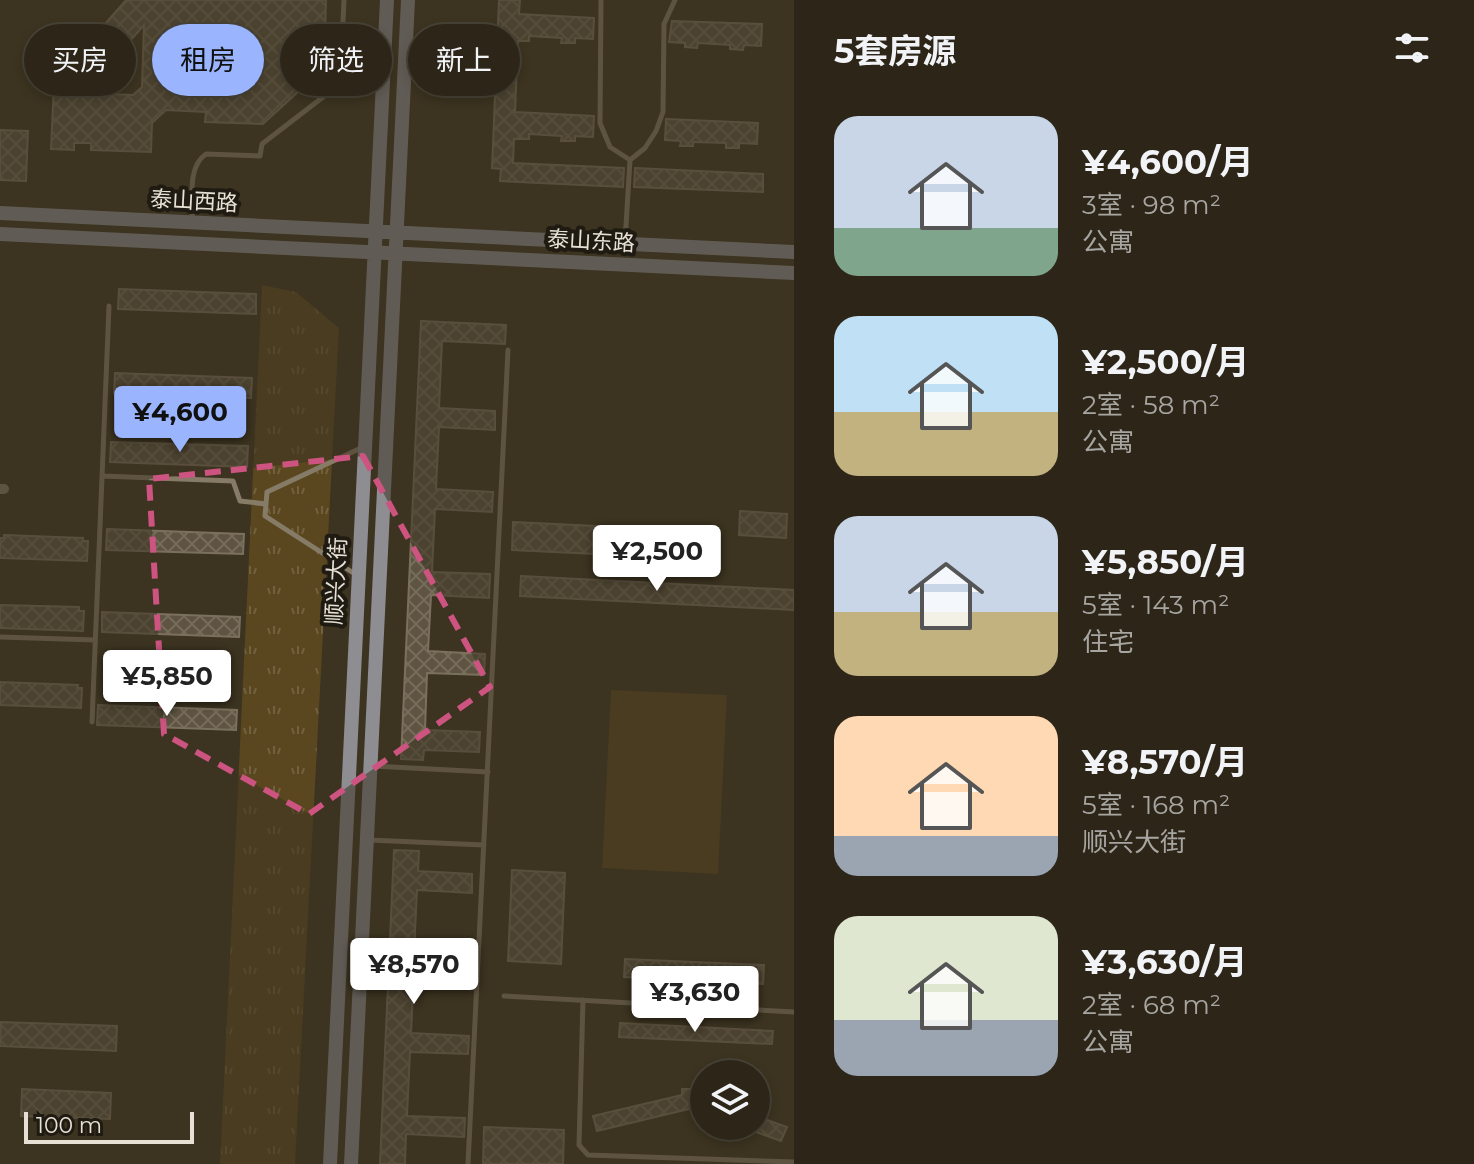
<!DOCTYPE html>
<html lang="zh">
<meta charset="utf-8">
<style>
:root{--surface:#2d2618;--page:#352e21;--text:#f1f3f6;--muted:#a7a5a2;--line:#484337;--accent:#9ab5fd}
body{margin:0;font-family:Montserrat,"Noto Sans SC",sans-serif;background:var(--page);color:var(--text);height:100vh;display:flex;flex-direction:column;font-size:30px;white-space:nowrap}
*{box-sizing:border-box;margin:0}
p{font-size:26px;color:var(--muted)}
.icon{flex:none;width:44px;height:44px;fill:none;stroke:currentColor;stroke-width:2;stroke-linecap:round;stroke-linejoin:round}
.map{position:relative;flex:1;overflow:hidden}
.side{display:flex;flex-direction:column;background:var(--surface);width:680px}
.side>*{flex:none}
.guide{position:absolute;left:24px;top:24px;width:650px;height:72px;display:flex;gap:16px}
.controls{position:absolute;left:690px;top:1060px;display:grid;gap:16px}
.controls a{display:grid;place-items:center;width:80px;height:80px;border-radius:50%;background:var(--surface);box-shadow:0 4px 12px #0003,0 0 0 2px var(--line);font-size:40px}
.scale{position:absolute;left:24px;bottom:20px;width:170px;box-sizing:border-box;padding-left:8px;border:4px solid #e7e1d5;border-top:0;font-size:22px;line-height:28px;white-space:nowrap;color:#e7e1d5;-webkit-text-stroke:6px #1f1b13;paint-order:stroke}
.price{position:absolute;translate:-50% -68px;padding:0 18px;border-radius:8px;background:#fff;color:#222;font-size:26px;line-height:52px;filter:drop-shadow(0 2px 4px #0008)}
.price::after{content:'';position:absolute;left:50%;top:48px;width:24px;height:18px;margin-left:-12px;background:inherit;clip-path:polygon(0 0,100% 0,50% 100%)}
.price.on{background:var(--accent);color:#111}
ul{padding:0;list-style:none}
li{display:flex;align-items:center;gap:24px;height:200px;padding:0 40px}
li span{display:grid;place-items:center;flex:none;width:224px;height:160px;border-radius:24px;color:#555}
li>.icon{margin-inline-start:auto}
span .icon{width:96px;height:96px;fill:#fffc;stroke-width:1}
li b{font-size:34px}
h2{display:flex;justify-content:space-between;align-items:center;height:96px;padding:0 40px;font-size:34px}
.tag{padding:0 28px;border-radius:36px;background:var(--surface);box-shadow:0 4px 12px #0003,0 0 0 2px var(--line);font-size:28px;line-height:72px}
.tag.on{background:var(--accent);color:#111}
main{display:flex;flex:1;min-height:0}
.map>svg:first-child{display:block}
.grass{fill:url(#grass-tufts)}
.garden{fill:#5a471f}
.building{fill:url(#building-cross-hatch);stroke:#7b705c;stroke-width:2;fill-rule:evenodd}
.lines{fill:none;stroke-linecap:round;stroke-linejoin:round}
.service{stroke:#857b66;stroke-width:5}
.minor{stroke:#857b66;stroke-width:10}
.secondary{stroke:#8d8d92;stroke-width:14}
.marked{fill:none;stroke:#cd5480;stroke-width:6;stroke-dasharray:16 10;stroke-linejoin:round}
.labels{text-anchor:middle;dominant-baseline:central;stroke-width:8;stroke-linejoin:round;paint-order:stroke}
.street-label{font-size:22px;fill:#e7e1d5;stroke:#1f1b13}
</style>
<main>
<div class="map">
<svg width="794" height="1164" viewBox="0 0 794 1164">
<defs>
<pattern id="grass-tufts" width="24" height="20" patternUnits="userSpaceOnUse" patternTransform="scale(2)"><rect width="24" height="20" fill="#5a471f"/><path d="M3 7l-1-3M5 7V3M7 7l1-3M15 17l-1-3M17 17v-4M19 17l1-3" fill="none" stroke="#72613f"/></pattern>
<pattern id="building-cross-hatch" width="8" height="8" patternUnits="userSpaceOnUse" patternTransform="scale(2)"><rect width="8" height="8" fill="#5e5441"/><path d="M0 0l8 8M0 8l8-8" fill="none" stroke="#756c5c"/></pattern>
</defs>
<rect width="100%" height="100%" fill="#3c3320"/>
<path class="grass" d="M 262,285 L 296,292 L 339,328 L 295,1164 L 220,1164 Z"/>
<path class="garden" d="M 611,690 L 727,695 L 718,874 L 602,868 Z"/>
<path class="building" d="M 126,0 L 326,0 L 324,68 L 263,124 L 205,122 L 206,112 L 166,110 L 152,123 L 151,152 L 91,150 L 91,143 L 74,143 L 74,150 L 51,149 L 54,82 ZM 144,25 L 142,87 L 133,95 L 84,93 Z
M 499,0 L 520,0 L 519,14 L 594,18 L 593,39 L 575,38 L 575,43 L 561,43 L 562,38 L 529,36 L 529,41 L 518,41 L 515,112 L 594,116 L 593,137 L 575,136 L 575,141 L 561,141 L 562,136 L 529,134 L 529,139 L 514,139 L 513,163 L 624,168 L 623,187 L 500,181 L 501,169 L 492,168 Z
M 672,21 L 762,24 L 761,46 L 744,45 L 743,50 L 730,49 L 730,45 L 698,43 L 697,48 L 685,47 L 685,43 L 669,42 Z
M 666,119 L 758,123 L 757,144 L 739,143 L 739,148 L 726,148 L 726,143 L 693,142 L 693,146 L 680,146 L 681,141 L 665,140 Z
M 0,130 L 28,131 L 26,181 L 0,180 Z
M 635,168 L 763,174 L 763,192 L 634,187 Z
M 119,289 L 256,294 L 256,314 L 118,309 Z
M 421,321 L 506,325 L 505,344 L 442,341 L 439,408 L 495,411 L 495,430 L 439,427 L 436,489 L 493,492 L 492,512 L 435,509 L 432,572 L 490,574 L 489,598 L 431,595 L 428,651 L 485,654 L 484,675 L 427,673 L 425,730 L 480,732 L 479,752 L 424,750 L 423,760 L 401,759 Z
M 115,373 L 252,378 L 251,398 L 114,393 Z
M 111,442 L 248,446 L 247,467 L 110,462 Z
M 740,511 L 787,514 L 786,538 L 739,535 Z
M 513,522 L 617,527 L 616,555 L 512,550 Z
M 107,529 L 244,534 L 243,554 L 106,550 Z
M 4,535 L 83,538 L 83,541 L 88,541 L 87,561 L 0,558 L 0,538 L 4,538 Z
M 521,576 L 794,590 L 794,610 L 520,596 Z
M 0,605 L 79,607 L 79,611 L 84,611 L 83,631 L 0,628 Z
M 102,612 L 240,617 L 239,637 L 102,632 Z
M 0,682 L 78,685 L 77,688 L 82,688 L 81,708 L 0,705 Z
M 98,705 L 237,710 L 236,730 L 97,725 Z
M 394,850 L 419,851 L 418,871 L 472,874 L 472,893 L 417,890 L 414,952 L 471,955 L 470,974 L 414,972 L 411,1033 L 469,1036 L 468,1054 L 410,1052 L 407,1116 L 465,1118 L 464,1137 L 406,1134 L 405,1164 L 380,1164 Z
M 512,870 L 565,873 L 561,964 L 508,961 Z
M 625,959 L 764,965 L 763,984 L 624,977 Z
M 1,1022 L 117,1026 L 116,1051 L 0,1046 Z
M 620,1023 L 773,1031 L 772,1044 L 619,1037 Z
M 22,1089 L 111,1093 L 110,1119 L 21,1116 Z
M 682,1089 L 703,1089 L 704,1113 L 693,1108 L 597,1131 L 593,1116 L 682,1095 Z
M 756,1116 L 787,1127 L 781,1141 L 756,1132 Z
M 484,1127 L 564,1130 L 563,1164 L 483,1164 Z"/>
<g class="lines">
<path class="service" d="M 601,0 L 600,123 L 610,147 L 630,160 L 645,148 L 656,131 L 663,112 L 664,24 L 675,0
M 192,219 C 193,198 187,167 206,154 L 260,156 L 262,144 L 340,84 L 344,0
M 625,242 L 630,160
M 102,476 L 233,481 L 240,501 L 266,504
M 358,576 L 265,516 L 267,492 L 361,448
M 0,637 L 95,640
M 92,722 L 109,306
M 373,766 L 488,772
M 369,840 L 484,845
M 504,996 L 794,1012
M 583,1000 L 579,1145 L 588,1155 L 794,1162
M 468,1164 L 508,350"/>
<path class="minor" d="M 0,489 L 4,489"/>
<path class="secondary" d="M 0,213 L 794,252
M 0,234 L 794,273
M 330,1164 L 387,0
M 351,1164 L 408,0"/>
</g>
<path d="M0 0H794V1164H0ZM 363,456 L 490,687 L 309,814 L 164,734 L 149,479 Z" fill="#3c3320" fill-opacity=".55" fill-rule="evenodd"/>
<path class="marked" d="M 363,456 L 490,687 L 309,814 L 164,734 L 149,479 Z"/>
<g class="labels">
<g class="street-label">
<text transform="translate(194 201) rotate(3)">泰山西路</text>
<text transform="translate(591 241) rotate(3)">泰山东路</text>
<text transform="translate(336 581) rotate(-87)">顺兴大街</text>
</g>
</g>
</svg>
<div class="controls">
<a><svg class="icon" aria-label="layers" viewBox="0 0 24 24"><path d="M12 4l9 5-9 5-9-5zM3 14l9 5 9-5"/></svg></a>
</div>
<div class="scale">100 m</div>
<b class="price on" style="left:180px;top:454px">¥4,600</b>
<b class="price" style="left:657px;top:593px">¥2,500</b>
<b class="price" style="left:167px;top:718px">¥5,850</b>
<b class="price" style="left:414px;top:1006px">¥8,570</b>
<b class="price" style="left:695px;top:1034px">¥3,630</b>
<div class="guide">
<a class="tag">买房</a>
<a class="tag on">租房</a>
<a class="tag">筛选</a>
<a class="tag">新上</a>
</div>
</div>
<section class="side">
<h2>5套房源<svg class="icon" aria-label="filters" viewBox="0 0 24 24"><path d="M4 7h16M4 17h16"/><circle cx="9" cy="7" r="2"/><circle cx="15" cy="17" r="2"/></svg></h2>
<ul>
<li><span style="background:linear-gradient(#c9d6e8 70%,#7fa58c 0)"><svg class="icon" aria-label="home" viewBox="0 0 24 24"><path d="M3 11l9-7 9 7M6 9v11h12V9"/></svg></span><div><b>¥4,600/月</b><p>3室 · 98 m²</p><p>公寓</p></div></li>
<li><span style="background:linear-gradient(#bfe0f5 60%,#c2b280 0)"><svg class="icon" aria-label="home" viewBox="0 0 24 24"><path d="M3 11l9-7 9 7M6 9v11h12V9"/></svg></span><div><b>¥2,500/月</b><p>2室 · 58 m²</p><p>公寓</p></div></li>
<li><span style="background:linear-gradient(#c9d6e8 60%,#c2b280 0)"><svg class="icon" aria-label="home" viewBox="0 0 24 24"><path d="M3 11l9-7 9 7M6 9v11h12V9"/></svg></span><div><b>¥5,850/月</b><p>5室 · 143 m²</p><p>住宅</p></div></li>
<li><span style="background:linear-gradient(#ffd9b3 75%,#9aa5b1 0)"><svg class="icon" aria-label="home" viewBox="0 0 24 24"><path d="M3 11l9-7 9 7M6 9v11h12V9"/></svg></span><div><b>¥8,570/月</b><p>5室 · 168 m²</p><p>顺兴大街</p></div></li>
<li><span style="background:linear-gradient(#dfe7d0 65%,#9aa5b1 0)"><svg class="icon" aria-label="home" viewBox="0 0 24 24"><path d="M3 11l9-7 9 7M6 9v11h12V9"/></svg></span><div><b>¥3,630/月</b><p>2室 · 68 m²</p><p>公寓</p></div></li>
</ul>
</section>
</main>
